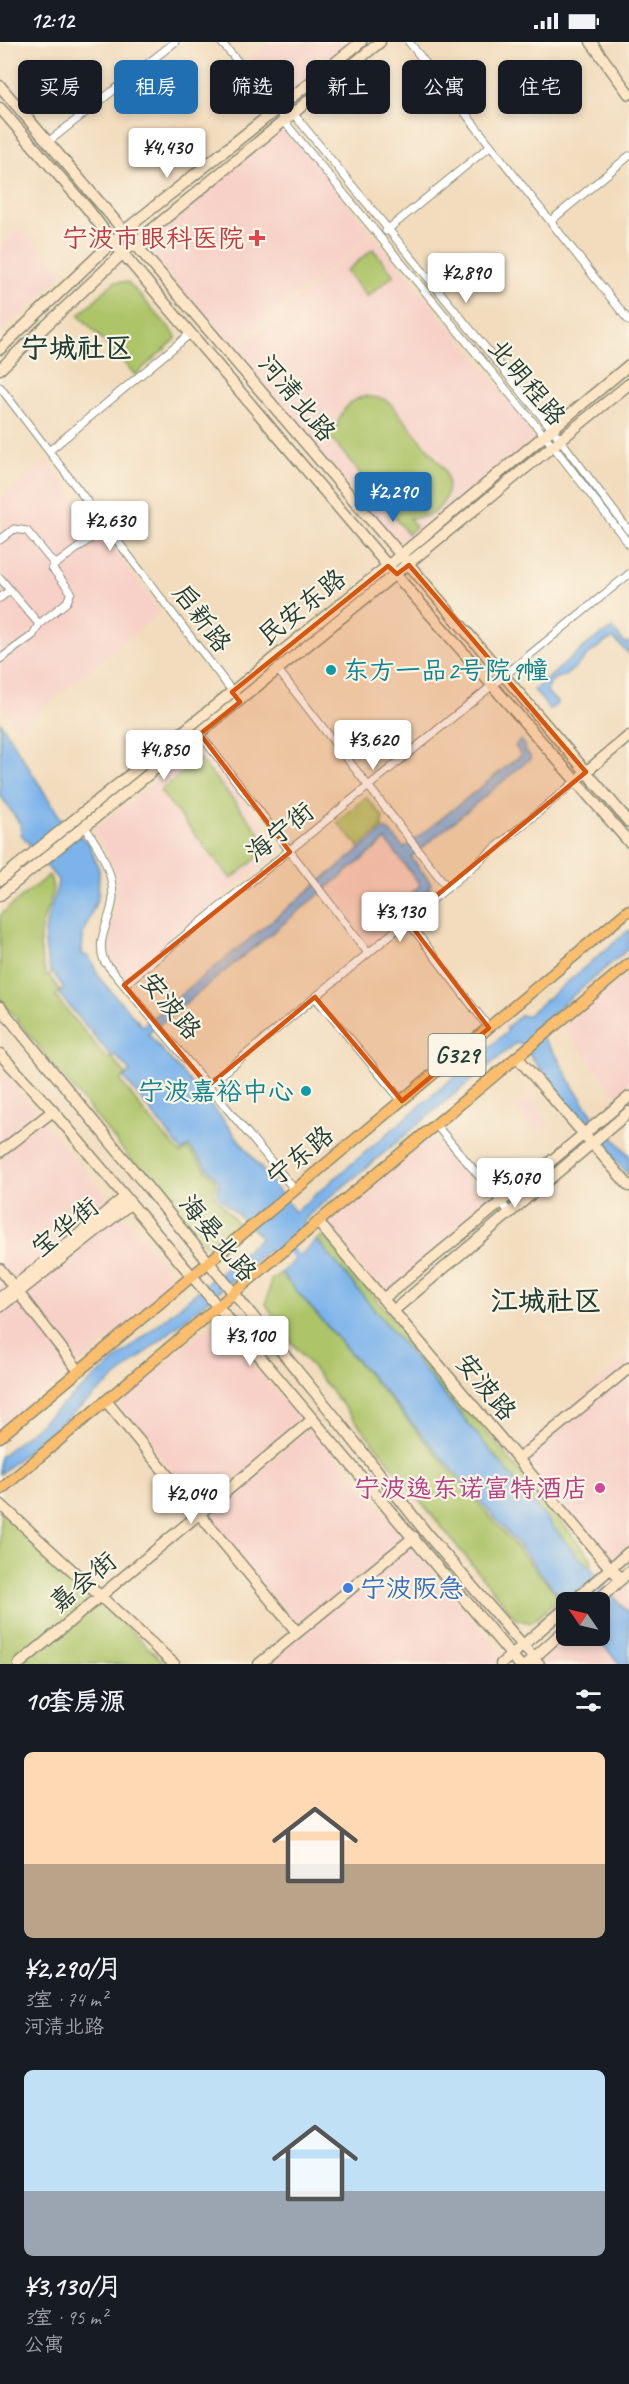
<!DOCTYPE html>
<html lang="zh">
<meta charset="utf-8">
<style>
:root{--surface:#171b24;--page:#242831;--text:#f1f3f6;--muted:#9ea1a6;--accent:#1f6fb2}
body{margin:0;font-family:Caveat,"LXGW WenKai TC",sans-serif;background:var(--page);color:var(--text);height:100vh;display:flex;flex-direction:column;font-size:22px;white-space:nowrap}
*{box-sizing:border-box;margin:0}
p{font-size:20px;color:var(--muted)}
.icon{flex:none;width:33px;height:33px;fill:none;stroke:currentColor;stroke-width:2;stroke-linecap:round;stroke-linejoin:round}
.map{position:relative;height:1622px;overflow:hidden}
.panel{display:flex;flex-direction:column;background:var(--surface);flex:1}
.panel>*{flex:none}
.guide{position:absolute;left:18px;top:18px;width:594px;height:54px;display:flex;gap:12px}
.needle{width:39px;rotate:304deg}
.fabs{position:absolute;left:556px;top:1550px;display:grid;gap:12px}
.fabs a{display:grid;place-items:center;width:54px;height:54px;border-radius:9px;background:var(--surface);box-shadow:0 3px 9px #0003;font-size:30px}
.price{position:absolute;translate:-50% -51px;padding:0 14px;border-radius:6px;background:#fff;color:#222;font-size:20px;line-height:39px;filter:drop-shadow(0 2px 3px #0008)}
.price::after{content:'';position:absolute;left:50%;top:36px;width:18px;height:14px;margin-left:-9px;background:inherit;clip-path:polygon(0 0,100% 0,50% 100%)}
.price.active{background:var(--accent);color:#fff}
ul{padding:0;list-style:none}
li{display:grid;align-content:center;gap:12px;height:318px;padding:0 24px}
li span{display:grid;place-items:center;height:186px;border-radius:9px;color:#555}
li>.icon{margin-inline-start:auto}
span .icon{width:108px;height:108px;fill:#fffc;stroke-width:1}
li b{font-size:26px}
h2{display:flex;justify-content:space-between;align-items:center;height:72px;padding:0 24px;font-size:26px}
.pill{padding:0 21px;border-radius:9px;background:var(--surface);box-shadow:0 3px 9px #0003;font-size:21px;line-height:54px}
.pill.active{background:var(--accent);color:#fff}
.status{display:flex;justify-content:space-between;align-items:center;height:42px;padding:0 30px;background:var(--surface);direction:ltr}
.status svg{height:16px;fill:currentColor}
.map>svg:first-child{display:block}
.built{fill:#f7d1c8}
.green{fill:#adc469;stroke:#66804e;stroke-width:1.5}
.water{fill:#7bb3eb;stroke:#4d7890;stroke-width:1.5}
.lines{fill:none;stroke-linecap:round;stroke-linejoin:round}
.canal{stroke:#7bb3eb;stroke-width:7}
.street-casing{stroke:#888c78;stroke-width:9}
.secondary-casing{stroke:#888c78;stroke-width:13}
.primary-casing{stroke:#888c78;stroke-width:13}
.street{stroke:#fff;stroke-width:7}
.secondary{stroke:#fde5c5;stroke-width:10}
.primary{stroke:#fbbe6e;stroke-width:10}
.marked{fill:#d45610;fill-opacity:0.2;stroke:#d45610;stroke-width:4.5;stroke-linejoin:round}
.health-dot{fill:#e0444e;stroke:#fcf5e5;stroke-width:2}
.culture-dot{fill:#0f9aa8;stroke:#fcf5e5;stroke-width:2}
.hotel-dot{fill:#d1479c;stroke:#fcf5e5;stroke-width:2}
.shop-dot{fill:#3f7fe0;stroke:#fcf5e5;stroke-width:2}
.labels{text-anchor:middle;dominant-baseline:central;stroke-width:4.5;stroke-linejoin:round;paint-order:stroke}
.shield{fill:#fcf5e5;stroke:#617469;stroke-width:1.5}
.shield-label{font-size:24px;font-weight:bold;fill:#1f3d34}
.health-label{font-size:26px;fill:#be3a42;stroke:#fcf5e5;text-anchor:end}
.street-label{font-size:26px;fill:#1f3d34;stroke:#fcf5e5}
.culture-label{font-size:26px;fill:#0d838f;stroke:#fcf5e5;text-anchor:start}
.hotel-label{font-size:26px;fill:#b23c85;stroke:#fcf5e5;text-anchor:end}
.shop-label{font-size:26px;fill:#366cbe;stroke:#fcf5e5;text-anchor:start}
.quarter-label{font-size:28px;font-weight:bold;fill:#1f3d34;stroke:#fcf5e5}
</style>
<div class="status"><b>12:12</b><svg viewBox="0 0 49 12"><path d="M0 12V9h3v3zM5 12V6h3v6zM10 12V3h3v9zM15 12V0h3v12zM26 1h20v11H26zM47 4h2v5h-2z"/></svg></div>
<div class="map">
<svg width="629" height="1622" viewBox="0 0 629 1622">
<rect width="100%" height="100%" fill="#fcf5e5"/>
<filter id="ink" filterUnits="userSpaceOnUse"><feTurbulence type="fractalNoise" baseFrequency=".0167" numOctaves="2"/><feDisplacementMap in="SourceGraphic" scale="12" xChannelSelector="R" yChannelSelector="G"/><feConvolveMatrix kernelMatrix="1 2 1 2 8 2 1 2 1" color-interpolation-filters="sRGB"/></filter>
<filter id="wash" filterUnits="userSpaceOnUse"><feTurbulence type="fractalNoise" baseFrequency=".008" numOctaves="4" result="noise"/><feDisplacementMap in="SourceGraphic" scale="24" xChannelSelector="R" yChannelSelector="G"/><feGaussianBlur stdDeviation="1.35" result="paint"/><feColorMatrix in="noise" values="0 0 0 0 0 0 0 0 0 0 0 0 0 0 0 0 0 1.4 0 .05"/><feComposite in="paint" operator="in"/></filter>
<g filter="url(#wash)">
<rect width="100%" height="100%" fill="#f2dcbd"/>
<path class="built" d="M 270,0 L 347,0 L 345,6 L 288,53 L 281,55 L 275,54 L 247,18 Z
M 285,83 L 372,192 L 232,305 L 197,268 L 142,201 Z
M 21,186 L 64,232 L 0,291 L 0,204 Z
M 374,193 L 529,381 L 534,388 L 533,397 L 413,497 L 404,500 L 393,498 L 235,309 Z
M 47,418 L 161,569 L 18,687 L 0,661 L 0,456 Z
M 201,700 L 281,808 L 123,936 L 110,918 L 108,904 L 110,886 L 116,870 L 116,840 L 107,810 L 94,790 Z
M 387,800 L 433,854 L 369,905 L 327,847 Z
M 629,932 L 629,1049 L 619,1057 L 563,984 Z
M 0,1027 L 178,1241 L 0,1387 Z
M 529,1056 L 549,1081 L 535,1092 L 515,1067 Z
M 429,1093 L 491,1166 L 385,1252 L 324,1182 Z
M 215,1286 L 228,1296 L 297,1374 L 295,1388 L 208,1462 L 199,1462 L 121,1367 L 121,1360 L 126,1353 L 204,1288 Z
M 629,1314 L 629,1503 L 611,1520 L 517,1409 Z
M 312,1385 L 504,1615 L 496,1622 L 267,1622 L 303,1592 L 204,1472 Z
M 629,1530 L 629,1622 L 539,1622 L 534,1615 L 567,1593 L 600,1593 L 600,1560 Z"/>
<path class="green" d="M 373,207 L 394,233 L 367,255 L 346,229 Z
M 114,240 L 128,240 L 175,292 L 176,297 L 135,333 L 79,273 Z
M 364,354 L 384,357 L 392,363 L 443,425 C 457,450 439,480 409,476 L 416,485 L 408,492 L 322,384 L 329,379 L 336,387 C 340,370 347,360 364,354 Z
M 200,717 L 271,805 L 231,837 L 160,749 Z
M 366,755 L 383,775 L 382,786 L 359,805 L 337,780 Z
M 49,833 C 60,852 42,871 40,892 C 39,907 42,920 46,934 L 49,933 L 60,949 L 55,954 L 107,1017 L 111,1015 L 126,1033 L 120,1038 L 147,1074 L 181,1112 L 188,1106 L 216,1139 L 214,1153 L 239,1183 L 214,1203 L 206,1203 L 189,1189 L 0,957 L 0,873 Z
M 324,1193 L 591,1516 L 592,1522 L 590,1525 L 577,1514 L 317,1198 Z
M 281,1231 L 560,1556 L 531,1581 L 516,1577 L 281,1287 L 266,1262 L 271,1238 Z
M 0,1467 L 166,1622 L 0,1622 Z"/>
<path class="water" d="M 612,586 L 625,601 L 629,600 L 629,612 L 613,596 C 595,604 582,620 566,633 C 562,636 556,635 553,638 C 549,641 547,647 547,650 L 558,661 L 550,668 L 534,648 L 589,601 Z
M 0,680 L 61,777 L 89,802 L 99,828 L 98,855 L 83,892 L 82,912 L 89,915 L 101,938 L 142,984 L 385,787 L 389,789 L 404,806 L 521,713 L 515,704 L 521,698 L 525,704 L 523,706 L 530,714 L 530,717 L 411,815 L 431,841 L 429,847 L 410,864 L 405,858 L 420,843 L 386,798 L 148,992 L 221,1075 L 295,1170 L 507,990 L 507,985 L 521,973 L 526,974 L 529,972 L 629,888 L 629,906 L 535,986 L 559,1018 L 575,1048 L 595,1076 L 629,1113 L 629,1134 L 576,1073 L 522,1003 L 516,1001 L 309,1173 L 304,1179 L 305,1184 L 273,1210 L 267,1209 L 0,1432 L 0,1415 L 260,1197 L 259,1193 L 217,1153 L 219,1139 L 189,1104 L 182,1109 L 124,1036 L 130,1030 L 115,1013 L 112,1015 L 59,952 L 64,946 L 53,931 L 51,932 C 45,911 42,892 49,871 C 52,859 57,850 58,838 L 21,792 L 20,782 L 0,753 Z
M 317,1198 L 577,1514 L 590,1525 L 629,1572 L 629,1622 L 620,1622 L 594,1593 L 600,1593 L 600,1560 L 567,1560 L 567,1563 L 515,1499 L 281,1231 Z"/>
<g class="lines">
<path class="canal" d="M 287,1203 L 302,1223"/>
</g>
</g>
<g filter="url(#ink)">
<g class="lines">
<g class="street-casing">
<path id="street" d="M 221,0 L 279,67 L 283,78 L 553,404 L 629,502
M 409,0 L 629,279
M 279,67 L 292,70 L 553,388 L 629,489
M 48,100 L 175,0
M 552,181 L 553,177 L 629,114
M 386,189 L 490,104
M 0,345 L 235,653
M 49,409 L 191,291
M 0,498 L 14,487 L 27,489 L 55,523 L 52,526 L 71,550 L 67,560 L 39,582 L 0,536
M 55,523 L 106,485
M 0,556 L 10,548
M 0,617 L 33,593 L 39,582
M 278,628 L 447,845
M 200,692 L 368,911
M 85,785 C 99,805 113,829 113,855 C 112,878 95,895 104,919 L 295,1148
M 407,878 L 489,986
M 124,943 L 629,532
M 315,955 L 402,1059
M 208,1044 L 576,739
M 436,1083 L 510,1171"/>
</g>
<g class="secondary-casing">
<path id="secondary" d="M 591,0 L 629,52
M 0,44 L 629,780
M 0,66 L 87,166 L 113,200 L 388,524 L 629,800
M 0,307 L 124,189 L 361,0
M 0,327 L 123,211 L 380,0
M 581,734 L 629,694
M 0,838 L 401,513 L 629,323
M 0,853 L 629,342
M 0,965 L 331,1370 L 428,1493 L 539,1622
M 0,1012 L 53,1069 L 519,1622
M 517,1015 L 629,1144
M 0,1110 L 53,1069
M 318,1180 L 611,1527 L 622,1537
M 0,1227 L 79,1329
M 0,1256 L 125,1155
M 383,1257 L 629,1055
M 0,1265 L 130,1162
M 393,1269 L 629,1070
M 106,1359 L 297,1590
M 518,1417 L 629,1326
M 0,1462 L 174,1622
M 572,1560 L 629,1510
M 596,1560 L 629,1530
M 19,1622 L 313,1377
M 259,1622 L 414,1495
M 501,1622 L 567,1565
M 527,1622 L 567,1586"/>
</g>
<g class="primary-casing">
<path id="primary" d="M 0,1395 L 629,868
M 0,1448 L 318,1180 L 629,922"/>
</g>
<use href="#street" class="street"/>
<use href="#secondary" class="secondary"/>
<use href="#primary" class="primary"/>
</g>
</g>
<path class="marked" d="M 409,523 L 586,730 L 407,878 L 489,986 L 402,1059 L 315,955 L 208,1044 L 124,943 L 290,810 L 200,692 L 240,660 L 232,650 L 388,524 L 397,532 Z"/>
<path class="health-dot" d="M254 187h6v6h6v6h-6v6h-6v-6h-6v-6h6z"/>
<g class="culture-dot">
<circle cx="331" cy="628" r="6"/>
<circle cx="306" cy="1049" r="6"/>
</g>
<circle class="hotel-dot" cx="600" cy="1446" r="6"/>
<circle class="shop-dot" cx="348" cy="1546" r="6"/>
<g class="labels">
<rect class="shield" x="428.5" y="992" width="57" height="42" rx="4.5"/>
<g class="shield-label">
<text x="457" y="1013">G329</text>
</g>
<g class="health-label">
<text x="244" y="196">宁波市眼科医院</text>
</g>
<g class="street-label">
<text transform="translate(527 340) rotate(50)">北明程路</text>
<text transform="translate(297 356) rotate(50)">河清北路</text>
<text transform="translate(302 565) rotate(-39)">民安东路</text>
<text transform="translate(202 576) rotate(53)">启新路</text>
<text transform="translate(280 790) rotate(-39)">海宁街</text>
<text transform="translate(171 964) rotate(50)">安波路</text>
<text transform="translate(300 1114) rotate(-40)">宁东路</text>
<text transform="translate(65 1185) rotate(-39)">宝华街</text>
<text transform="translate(218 1196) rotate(50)">海晏北路</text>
<text transform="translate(486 1345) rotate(50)">安波路</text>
<text transform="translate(83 1540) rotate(-40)">嘉会街</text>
</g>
<g class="culture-label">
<text x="343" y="628">东方一品2号院9幢</text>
<text x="294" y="1049" text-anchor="end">宁波嘉裕中心</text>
</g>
<g class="hotel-label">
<text x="588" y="1446">宁波逸东诺富特酒店</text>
</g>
<g class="shop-label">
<text x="360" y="1546">宁波阪急</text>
</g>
<g class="quarter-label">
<text x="77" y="305">宁城社区</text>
<text x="546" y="1258">江城社区</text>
</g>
</g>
</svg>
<div class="fabs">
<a><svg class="needle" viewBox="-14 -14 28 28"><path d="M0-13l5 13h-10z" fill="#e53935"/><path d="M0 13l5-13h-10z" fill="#9ea1a6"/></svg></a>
</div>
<b class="price" style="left:167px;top:137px">¥4,430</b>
<b class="price" style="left:466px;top:262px">¥2,890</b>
<b class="price active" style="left:393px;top:481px">¥2,290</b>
<b class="price" style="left:110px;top:510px">¥2,630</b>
<b class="price" style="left:373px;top:729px">¥3,620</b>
<b class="price" style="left:164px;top:739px">¥4,850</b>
<b class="price" style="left:400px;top:901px">¥3,130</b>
<b class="price" style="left:515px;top:1167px">¥5,070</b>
<b class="price" style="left:250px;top:1325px">¥3,100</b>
<b class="price" style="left:191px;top:1483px">¥2,040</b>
<div class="guide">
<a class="pill">买房</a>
<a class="pill active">租房</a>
<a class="pill">筛选</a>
<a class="pill">新上</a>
<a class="pill">公寓</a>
<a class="pill">住宅</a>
</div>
</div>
<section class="panel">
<h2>10套房源<svg class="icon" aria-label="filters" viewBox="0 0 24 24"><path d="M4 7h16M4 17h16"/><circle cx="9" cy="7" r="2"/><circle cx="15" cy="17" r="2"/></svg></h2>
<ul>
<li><span style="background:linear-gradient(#ffd9b3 60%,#b9a48a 0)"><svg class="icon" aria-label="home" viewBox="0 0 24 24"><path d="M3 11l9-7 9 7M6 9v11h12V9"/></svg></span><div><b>¥2,290/月</b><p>3室 · 74 m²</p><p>河清北路</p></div></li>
<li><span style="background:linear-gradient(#bfe0f5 65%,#9aa5b1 0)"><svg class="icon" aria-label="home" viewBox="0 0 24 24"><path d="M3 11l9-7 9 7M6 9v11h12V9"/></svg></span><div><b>¥3,130/月</b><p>3室 · 95 m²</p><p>公寓</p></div></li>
</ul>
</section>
